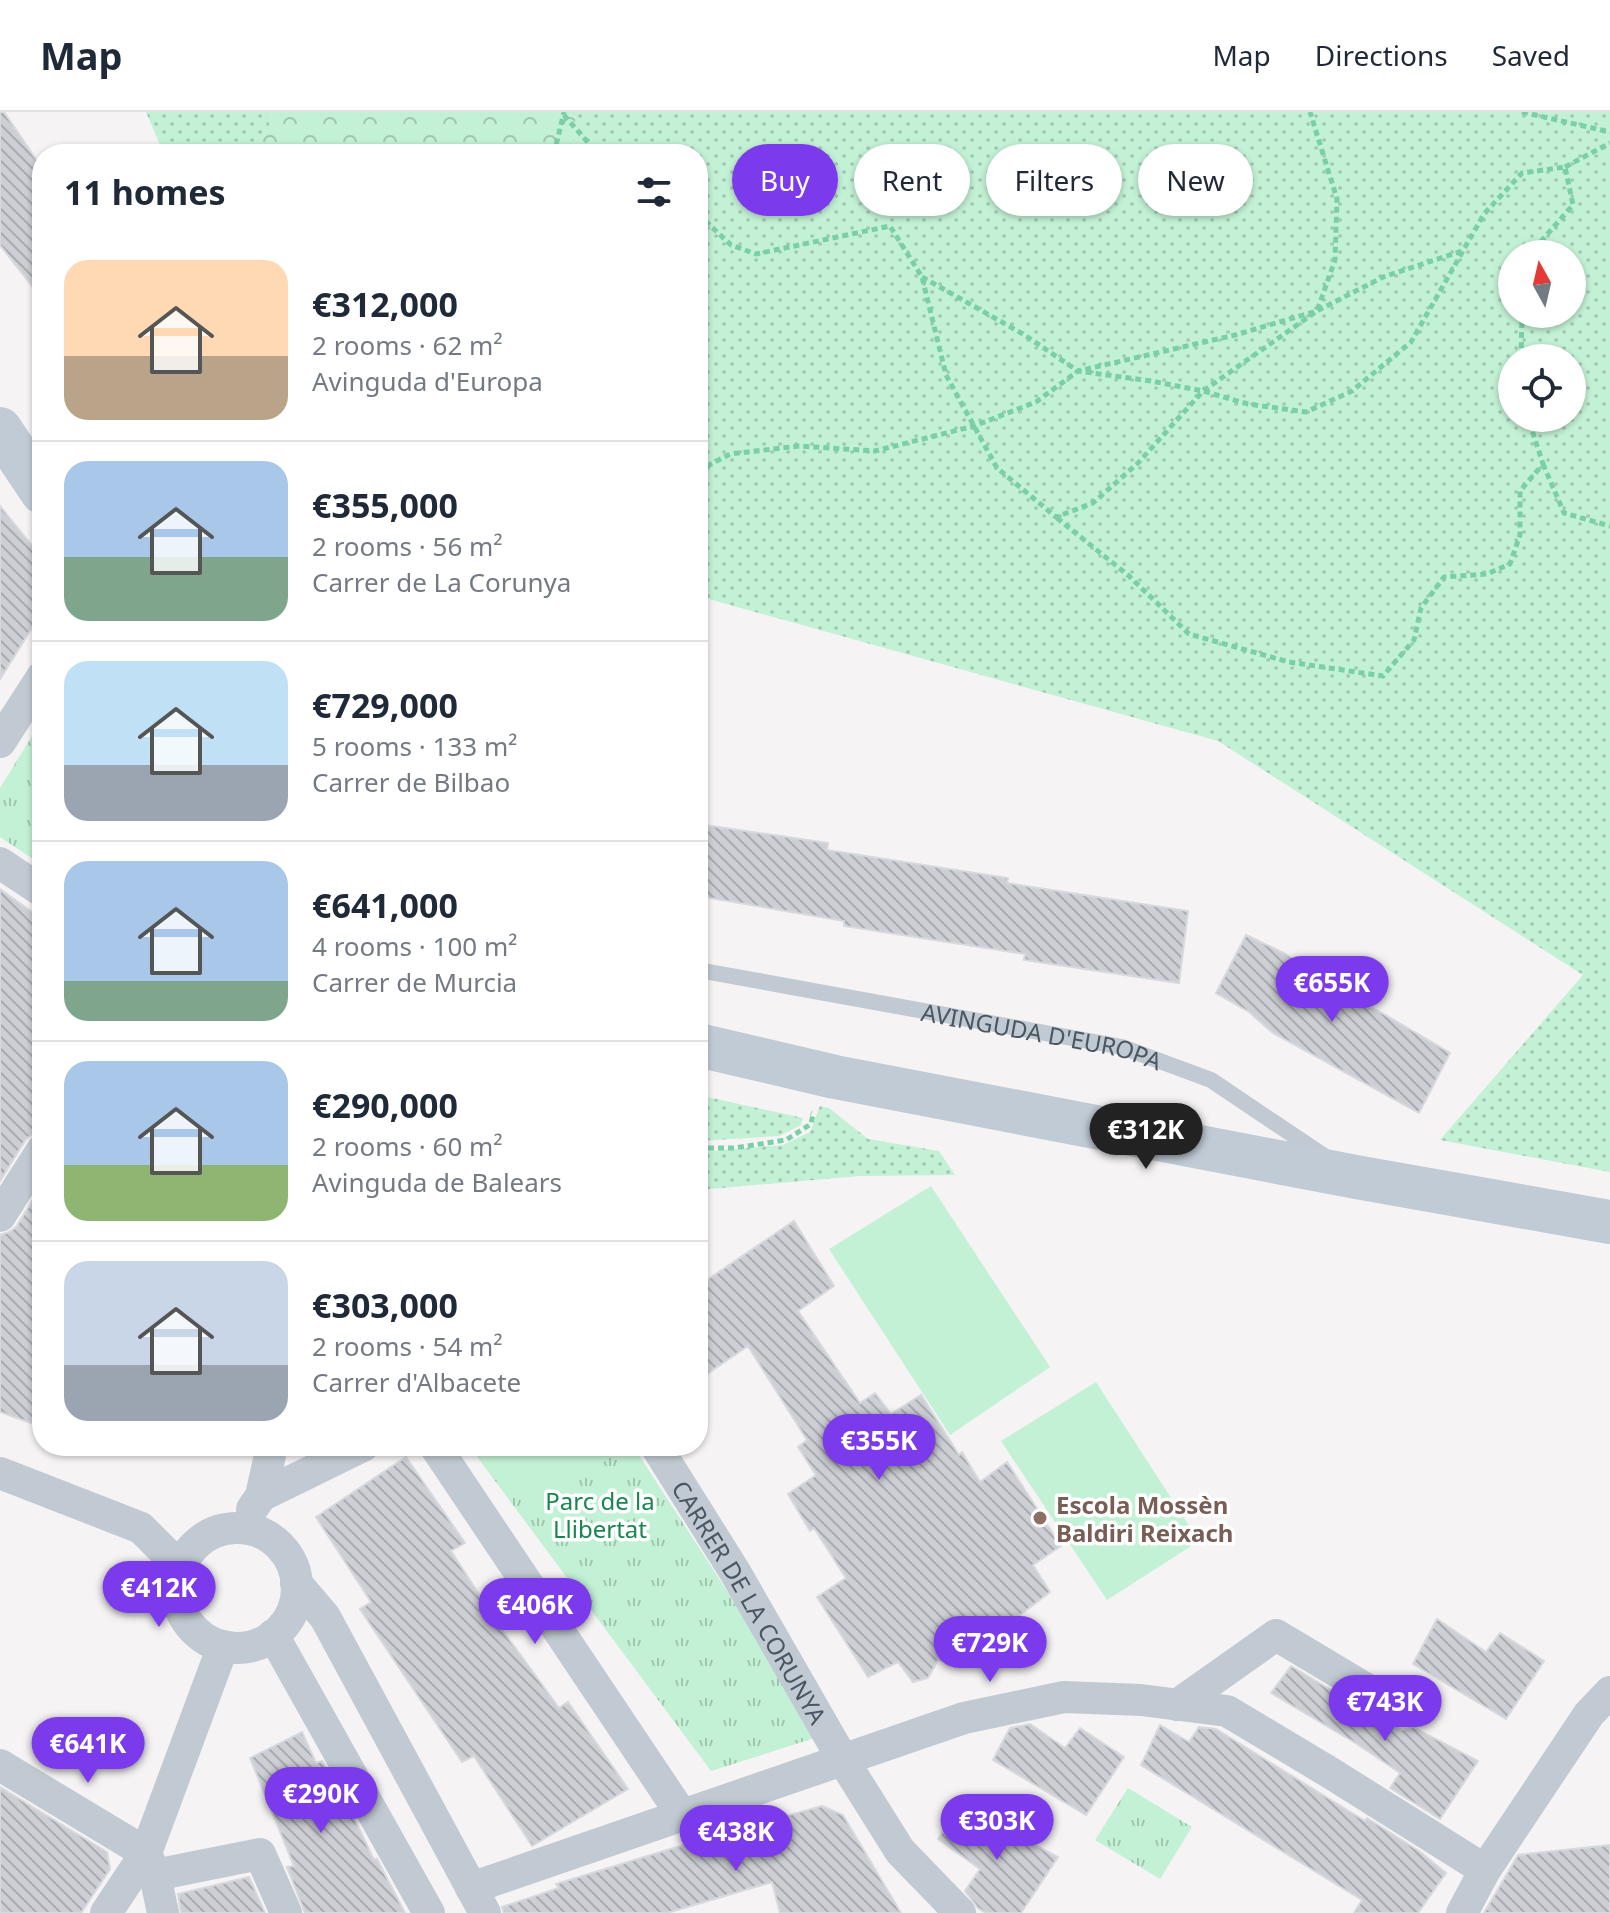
<!DOCTYPE html>
<meta charset="utf-8">
<style>
:root{--surface:#fff;--page:#f6f6f7;--text:#1f2937;--muted:#747a83;--line:#e0e1e3;--accent:#7c3aed}
body{margin:0;font-family:"Noto Sans",sans-serif;background:var(--page);color:var(--text);height:100vh;display:flex;flex-direction:column;font-size:30px;white-space:nowrap}
*{box-sizing:border-box;margin:0}
p{font-size:26px;color:var(--muted)}
.icon{flex:none;width:44px;height:44px;fill:none;stroke:currentColor;stroke-width:2;stroke-linecap:round;stroke-linejoin:round}
.map{position:relative;flex:1;overflow:hidden}
.panel{position:absolute;left:32px;top:32px;width:676px;height:1312px;display:flex;flex-direction:column;background:var(--surface);border-radius:32px;box-shadow:0 2px 6px #0004}
.panel>*{flex:none}
.guide{position:absolute;left:732px;top:32px;width:758px;height:72px;display:flex;gap:16px}
.needle{width:52px;rotate:352deg}
.tools{position:absolute;left:1498px;top:128px;display:grid;gap:16px}
.tools a{display:grid;place-items:center;width:88px;height:88px;border-radius:50%;background:var(--surface);box-shadow:0 2px 6px #0004;font-size:40px}
.price{position:absolute;translate:-50% -68px;padding:0 18px;border-radius:28px;background:var(--accent);color:#fff;font-size:26px;line-height:52px;filter:drop-shadow(0 2px 4px #0008)}
.price::after{content:'';position:absolute;left:50%;top:48px;width:24px;height:18px;margin-left:-12px;background:inherit;clip-path:polygon(0 0,100% 0,50% 100%)}
.price.selected{background:#222;color:#fff}
ul{padding:0;list-style:none}
li{display:flex;align-items:center;gap:24px;height:200px;padding:0 32px}
li+li{border-top:2px solid var(--line)}
li span{display:grid;place-items:center;flex:none;width:224px;height:160px;border-radius:24px;color:#555}
li>.icon{margin-inline-start:auto}
span .icon{width:96px;height:96px;fill:#fffc;stroke-width:1}
li b{font-size:34px}
h2{display:flex;justify-content:space-between;align-items:center;height:96px;padding:0 32px;font-size:34px}
.pill{padding:0 28px;border-radius:36px;background:var(--surface);box-shadow:0 2px 6px #0004;font-size:28px;line-height:72px}
.pill.selected{background:var(--accent);color:#fff}
header{display:flex;align-items:center;gap:48px;box-sizing:border-box;height:112px;padding:0 40px;background:var(--surface);border-bottom:2px solid var(--line)}
header strong{font-size:38px}
nav{display:flex;gap:44px;margin-inline-start:auto;font-size:28px}
.map>svg:first-child{display:block}
.grass{fill:url(#grass-dots);fill-rule:evenodd}
.forest{fill:url(#forest-crowns)}
.park{fill:url(#park-tufts)}
.pitch{fill:#c3f1d5}
.building{fill:url(#building-back-hatch);stroke:#d7d9de;stroke-width:2}
.lines{fill:none;stroke-linecap:round;stroke-linejoin:round}
.path{stroke:#7ad0a6;stroke-width:5;stroke-dasharray:6 4;stroke-linecap:butt}
.lane{stroke:#c1cad2;stroke-width:16}
.street{stroke:#c1cad2;stroke-width:32}
.secondary{stroke:#c1cbd6;stroke-width:44}
.education-dot{fill:#8d6e63;stroke:#fff;stroke-width:3}
.labels{text-anchor:middle;dominant-baseline:central;stroke-width:7;stroke-linejoin:round;paint-order:stroke}
.street-label{font-size:24px;fill:#4a5661;stroke:#fff}
.park-label{font-size:24px;fill:#17864f;stroke:#fff}
.education-label{font-size:24px;font-weight:bold;fill:#785e54;stroke:#fff;text-anchor:start}
</style>
<header>
<strong>Map</strong>
<nav><a>Map</a><a>Directions</a><a>Saved</a></nav>
</header>
<div class="map">
<svg width="1610" height="1801" viewBox="0 0 1610 1801">
<defs>
<pattern id="grass-dots" width="8" height="8" patternUnits="userSpaceOnUse" patternTransform="scale(2)"><rect width="8" height="8" fill="#c3f1d5"/><path d="M2 2h.1M6 6h.1" fill="none" stroke="#a0c6b0" stroke-width="1.8" stroke-linecap="round"/></pattern>
<pattern id="forest-crowns" width="20" height="18" patternUnits="userSpaceOnUse" patternTransform="scale(2)"><rect width="20" height="18" fill="#c3f1d5"/><path d="M2 6a3 3 0 1 1 6 0M12 15a3 3 0 1 1 6 0" fill="none" stroke="#a0c6b0"/></pattern>
<pattern id="park-tufts" width="24" height="20" patternUnits="userSpaceOnUse" patternTransform="scale(2)"><rect width="24" height="20" fill="#c3f1d5"/><path d="M3 7l-1-3M5 7V3M7 7l1-3M15 17l-1-3M17 17v-4M19 17l1-3" fill="none" stroke="#a0c6b0"/></pattern>
<pattern id="building-back-hatch" width="6" height="6" patternUnits="userSpaceOnUse" patternTransform="scale(2)"><rect width="6" height="6" fill="#cdcfd5"/><path d="M-1 5l2 2M0 0l6 6M5-1l2 2" fill="none" stroke="#a8abb0"/></pattern>
</defs>
<rect width="100%" height="100%" fill="#f5f3f3"/>
<path class="grass" d="M 146,0 L 272,0 L 268,18 L 250,42 L 164,42 Z
M 576,0 L 1610,0 L 1610,1060 L 1440,1028 L 1583,863 L 1218,629 L 698,484 L 698,42 L 572,42 ZM 1512,142 L 1572,142 L 1572,202 L 1512,202 ZM 1512,246 L 1572,246 L 1572,306 L 1512,306 Z
M 698,983 L 803,1006 L 801,1013 L 779,1024 L 698,1029 Z
M 820,994 L 829,996 L 868,1027 L 939,1039 L 955,1063 L 860,1064 L 698,1078 L 698,1040 L 783,1033 L 810,1020 Z"/>
<path class="forest" d="M 272,0 L 576,0 L 572,42 L 250,42 L 268,18 Z"/>
<path class="park" d="M 42,608 L 42,753 L 0,725 L 0,676 Z
M 469,1334 L 633,1334 L 821,1624 L 711,1659 Z
M 1128,1676 L 1192,1715 L 1160,1767 L 1095,1728 Z"/>
<path class="pitch" d="M 931,1074 L 1050,1255 L 950,1323 L 829,1137 Z
M 1096,1270 L 1199,1429 L 1107,1488 L 1001,1329 Z
M 489,1334 L 599,1334 L 608,1347 L 533,1398 Z"/>
<path class="building" d="M 0,0 L 4,0 L 42,56 L 42,187 L 0,133 Z
M 0,394 L 42,446 L 42,500 L 0,567 Z
M 698,712 L 828,731 L 827,738 L 1008,766 L 1007,771 L 1188,799 L 1179,871 L 1024,848 L 1025,842 L 844,814 L 844,809 L 698,784 Z
M 0,777 L 42,807 L 42,1019 L 33,1022 L 26,1027 L 0,1069 Z
M 1246,823 L 1284,841 L 1349,885 L 1382,901 L 1450,941 L 1419,1001 L 1273,921 L 1249,900 L 1216,881 Z
M 42,1073 L 42,1315 L 0,1300 L 0,1123 L 9,1120 L 16,1115 Z
M 794,1109 L 834,1174 L 798,1199 L 860,1291 L 875,1281 L 891,1302 L 921,1283 L 959,1343 L 962,1340 L 980,1370 L 1007,1350 L 1061,1434 L 1033,1453 L 1050,1480 L 959,1550 L 938,1548 L 928,1566 L 913,1570 L 898,1550 L 868,1565 L 817,1485 L 846,1466 L 814,1416 L 810,1419 L 788,1382 L 816,1363 L 798,1335 L 807,1328 L 748,1234 L 698,1268 L 698,1174 Z
M 406,1345 L 465,1431 L 451,1439 L 501,1516 L 559,1596 L 568,1590 L 628,1677 L 532,1734 L 474,1644 L 462,1650 L 360,1497 L 371,1490 L 316,1405 Z
M 1437,1507 L 1486,1540 L 1500,1521 L 1544,1549 L 1506,1607 L 1413,1552 Z
M 1291,1554 L 1393,1615 L 1403,1618 L 1413,1615 L 1478,1649 L 1440,1707 L 1390,1676 L 1400,1661 L 1357,1632 L 1271,1581 Z
M 1030,1612 L 1065,1636 L 1080,1616 L 1124,1645 L 1086,1703 L 993,1648 L 1010,1616 Z
M 1160,1613 L 1189,1630 L 1199,1615 L 1216,1617 L 1365,1709 L 1367,1706 L 1419,1739 L 1446,1761 L 1418,1801 L 1354,1801 L 1362,1788 L 1141,1653 Z
M 302,1620 L 316,1651 L 322,1649 L 357,1712 L 374,1748 L 377,1747 L 405,1801 L 305,1801 L 287,1755 L 294,1754 L 250,1646 Z
M 0,1675 L 107,1740 L 110,1757 L 81,1801 L 0,1801 Z
M 959,1693 L 1058,1745 L 1021,1801 L 986,1801 L 978,1796 L 965,1779 L 980,1757 L 938,1727 Z
M 822,1694 L 843,1703 L 901,1801 L 780,1801 L 772,1770 L 667,1801 L 504,1801 L 502,1795 L 559,1776 L 556,1772 L 706,1726 Z
M 1610,1733 L 1610,1801 L 1484,1801 L 1518,1743 Z
M 249,1765 L 265,1801 L 181,1801 L 178,1782 Z"/>
<g class="lines">
<path class="path" d="M 1522,0 L 1610,20
M 564,3 L 598,42
M 554,42 L 564,0
M 1565,55 L 1610,31
M 698,102 L 731,133 L 756,142 L 890,114 L 922,165 L 946,263 L 997,356 L 1056,405 L 1093,391 L 1138,351 L 1203,279 L 1317,199 L 1335,148 L 1337,87 L 1310,0
M 922,165 L 1023,222 L 1078,259 L 1151,269 L 1203,279 L 1248,292 L 1306,300 L 1352,279 L 1411,230 L 1484,102 L 1522,61 L 1565,55 L 1573,93 L 1537,134 L 1535,142
M 1521,246 L 1522,202
M 1543,352 L 1564,401 L 1610,414
M 698,359 L 730,342 L 799,334 L 875,339 L 974,314 L 1036,290 L 1078,259 L 1235,223 L 1317,199 L 1383,165 L 1462,139
M 1057,406 L 1129,464 L 1189,522 L 1289,550 L 1383,564 L 1414,528 L 1421,496 L 1444,465 L 1487,462 L 1510,452 L 1520,423 L 1520,379 L 1543,352 L 1528,306
M 698,1036 L 734,1036 L 786,1028 L 811,1012 L 813,1002 L 811,1001"/>
<path class="lane" id="s1" d="M 698,858 L 1122,935 L 1211,968 L 1324,1044"/>
<g class="street">
<path d="M 0,630 L 42,565"/>
<path d="M 0,751 L 42,779"/>
<path d="M 0,1104 L 42,1038"/>
<path d="M 435,1334 L 682,1703"/>
<path id="s2" d="M 656,1334 L 735,1460 L 843,1648 L 900,1739 L 960,1801"/>
<path d="M 0,1361 L 141,1416 L 180,1455"/>
<path d="M 261,1384 L 363,1334"/>
<path d="M 252,1397 L 261,1384 L 272,1334"/>
<circle cx="237" cy="1476" r="60"/>
<path d="M 296,1471 L 325,1505 L 485,1801"/>
<path d="M 273,1523 L 429,1801"/>
<path d="M 1177,1593 L 1276,1523 L 1403,1599"/>
<path d="M 0,1653 L 146,1741 L 106,1801"/>
<path d="M 155,1763 L 260,1742 L 286,1801"/>
<path d="M 471,1776 L 964,1606 L 1064,1585 L 1141,1588 L 1227,1599 L 1329,1660 L 1485,1758"/>
<path d="M 163,1801 L 155,1763 L 146,1741 L 223,1534"/>
<path d="M 1462,1801 L 1485,1758 L 1589,1602 L 1610,1580"/>
</g>
<path class="secondary" d="M 0,317 L 42,380
M 698,933 L 835,965 L 1356,1065 L 1610,1110"/>
</g>
<circle class="education-dot" cx="1040" cy="1406" r="8"/>
<g class="labels">
<g class="street-label">
<text stroke="none"><textPath href="#s1" startOffset="350">AVINGUDA D'EUROPA</textPath></text>
<text stroke="none"><textPath href="#s2" startOffset="182">CARRER DE LA CORUNYA</textPath></text>
</g>
<g class="park-label">
<text x="600" y="1388">Parc de la<tspan x="600" dy="28">Llibertat</tspan></text>
</g>
<g class="education-label">
<text x="1056" y="1392">Escola Mossèn<tspan x="1056" dy="28">Baldiri Reixach</tspan></text>
</g>
</g>
</svg>
<div class="tools">
<a><svg class="needle" viewBox="-14 -14 28 28"><path d="M0-13l5 13h-10z" fill="#e53935"/><path d="M0 13l5-13h-10z" fill="#747a83"/></svg></a>
<a><svg class="icon" aria-label="locate" viewBox="0 0 24 24"><circle cx="12" cy="12" r="6"/><path d="M12 2v4M12 18v4M2 12h4M18 12h4"/></svg></a>
</div>
<b class="price" style="left:1332px;top:912px">€655K</b>
<b class="price selected" style="left:1146px;top:1059px">€312K</b>
<b class="price" style="left:879px;top:1370px">€355K</b>
<b class="price" style="left:159px;top:1517px">€412K</b>
<b class="price" style="left:535px;top:1534px">€406K</b>
<b class="price" style="left:990px;top:1572px">€729K</b>
<b class="price" style="left:1385px;top:1631px">€743K</b>
<b class="price" style="left:88px;top:1673px">€641K</b>
<b class="price" style="left:321px;top:1723px">€290K</b>
<b class="price" style="left:997px;top:1750px">€303K</b>
<b class="price" style="left:736px;top:1761px">€438K</b>
<div class="guide">
<a class="pill selected">Buy</a>
<a class="pill">Rent</a>
<a class="pill">Filters</a>
<a class="pill">New</a>
</div>
<section class="panel">
<h2>11 homes<svg class="icon" aria-label="filters" viewBox="0 0 24 24"><path d="M4 7h16M4 17h16"/><circle cx="9" cy="7" r="2"/><circle cx="15" cy="17" r="2"/></svg></h2>
<ul>
<li><span style="background:linear-gradient(#ffd9b3 60%,#b9a48a 0)"><svg class="icon" aria-label="home" viewBox="0 0 24 24"><path d="M3 11l9-7 9 7M6 9v11h12V9"/></svg></span><div><b>€312,000</b><p>2 rooms · 62 m²</p><p>Avinguda d'Europa</p></div></li>
<li><span style="background:linear-gradient(#a9c7e8 60%,#7fa58c 0)"><svg class="icon" aria-label="home" viewBox="0 0 24 24"><path d="M3 11l9-7 9 7M6 9v11h12V9"/></svg></span><div><b>€355,000</b><p>2 rooms · 56 m²</p><p>Carrer de La Corunya</p></div></li>
<li><span style="background:linear-gradient(#bfe0f5 65%,#9aa5b1 0)"><svg class="icon" aria-label="home" viewBox="0 0 24 24"><path d="M3 11l9-7 9 7M6 9v11h12V9"/></svg></span><div><b>€729,000</b><p>5 rooms · 133 m²</p><p>Carrer de Bilbao</p></div></li>
<li><span style="background:linear-gradient(#a9c7e8 75%,#7fa58c 0)"><svg class="icon" aria-label="home" viewBox="0 0 24 24"><path d="M3 11l9-7 9 7M6 9v11h12V9"/></svg></span><div><b>€641,000</b><p>4 rooms · 100 m²</p><p>Carrer de Murcia</p></div></li>
<li><span style="background:linear-gradient(#a9c7e8 65%,#8fb573 0)"><svg class="icon" aria-label="home" viewBox="0 0 24 24"><path d="M3 11l9-7 9 7M6 9v11h12V9"/></svg></span><div><b>€290,000</b><p>2 rooms · 60 m²</p><p>Avinguda de Balears</p></div></li>
<li><span style="background:linear-gradient(#c9d6e8 65%,#9aa5b1 0)"><svg class="icon" aria-label="home" viewBox="0 0 24 24"><path d="M3 11l9-7 9 7M6 9v11h12V9"/></svg></span><div><b>€303,000</b><p>2 rooms · 54 m²</p><p>Carrer d'Albacete</p></div></li>
</ul>
</section>
</div>
